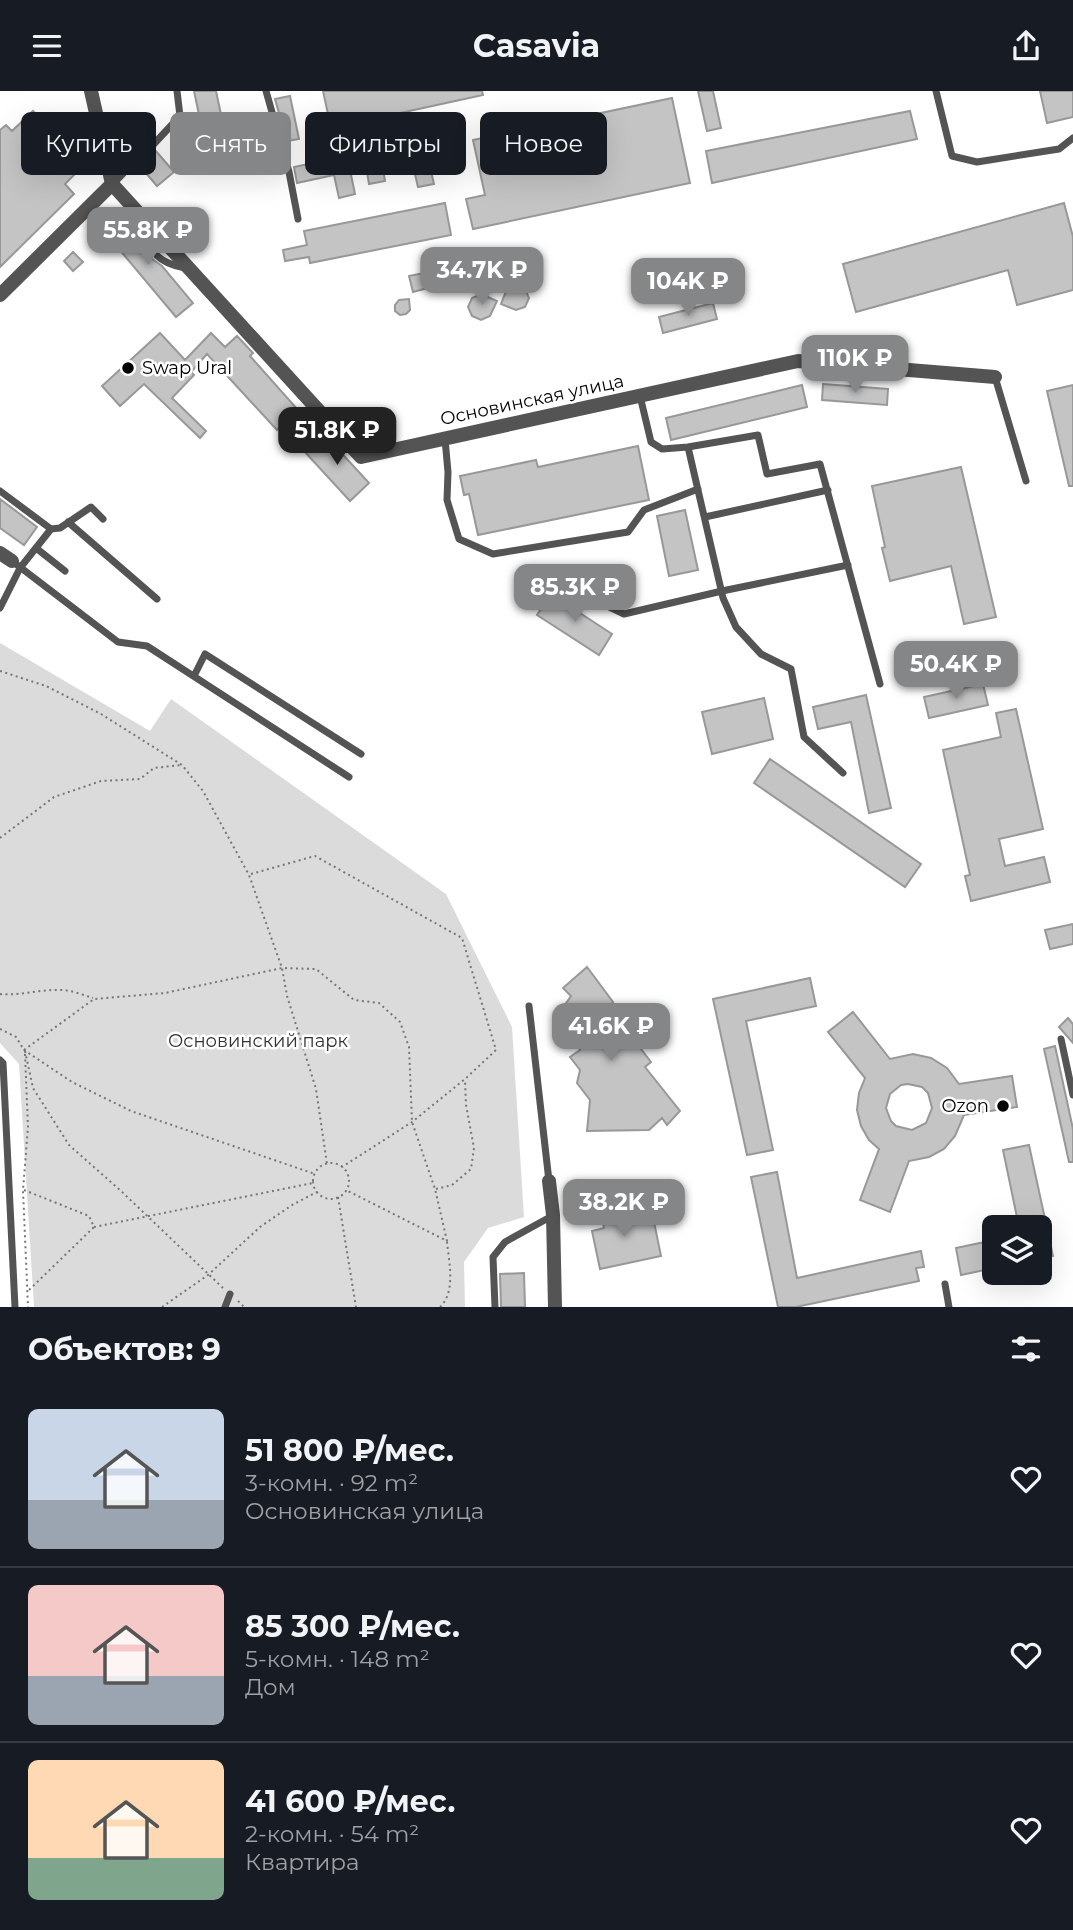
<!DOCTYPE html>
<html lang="ru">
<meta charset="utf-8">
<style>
:root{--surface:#171b24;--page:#20242c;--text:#f1f3f6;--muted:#9ea1a6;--line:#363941;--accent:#858687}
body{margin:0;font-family:Montserrat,sans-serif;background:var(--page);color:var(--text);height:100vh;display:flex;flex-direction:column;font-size:26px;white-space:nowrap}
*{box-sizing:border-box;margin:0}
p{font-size:23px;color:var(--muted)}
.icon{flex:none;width:38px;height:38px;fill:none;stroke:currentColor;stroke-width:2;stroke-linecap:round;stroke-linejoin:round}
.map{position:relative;height:1216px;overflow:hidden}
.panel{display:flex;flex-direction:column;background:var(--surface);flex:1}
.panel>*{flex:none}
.top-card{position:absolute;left:21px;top:21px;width:700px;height:63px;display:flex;gap:14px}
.tools{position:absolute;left:982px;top:1124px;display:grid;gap:14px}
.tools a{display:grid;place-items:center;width:70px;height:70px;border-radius:10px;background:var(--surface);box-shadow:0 7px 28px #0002;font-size:35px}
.price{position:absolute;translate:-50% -60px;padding:0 16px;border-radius:14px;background:var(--accent);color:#fff;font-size:23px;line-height:46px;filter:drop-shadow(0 2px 4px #0008)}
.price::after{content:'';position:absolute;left:50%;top:42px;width:21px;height:16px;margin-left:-10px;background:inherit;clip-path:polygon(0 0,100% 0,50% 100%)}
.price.selected{background:#222;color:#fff}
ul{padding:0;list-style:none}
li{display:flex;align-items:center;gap:21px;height:175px;padding:0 28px}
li+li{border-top:2px solid var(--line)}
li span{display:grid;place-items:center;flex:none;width:196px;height:140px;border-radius:10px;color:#555}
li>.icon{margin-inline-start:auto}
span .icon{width:84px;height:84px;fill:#fffc;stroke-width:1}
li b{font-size:30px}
h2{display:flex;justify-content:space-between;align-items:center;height:84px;padding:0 28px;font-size:30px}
.tag{padding:0 24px;border-radius:10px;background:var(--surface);box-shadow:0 7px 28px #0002;font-size:24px;line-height:63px}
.tag.selected{background:var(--accent);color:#fff}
header{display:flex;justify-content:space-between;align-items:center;height:91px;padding:0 28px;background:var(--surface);font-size:32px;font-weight:700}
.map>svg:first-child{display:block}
.green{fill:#dbdbdb}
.building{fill:#c4c4c4;stroke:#989898;stroke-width:2;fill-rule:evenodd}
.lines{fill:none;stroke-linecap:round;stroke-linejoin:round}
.path{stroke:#767676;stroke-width:2;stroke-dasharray:2 3.5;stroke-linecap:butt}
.service{stroke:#545454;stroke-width:7}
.minor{stroke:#545454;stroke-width:14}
.poi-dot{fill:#000;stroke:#fff;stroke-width:2.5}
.labels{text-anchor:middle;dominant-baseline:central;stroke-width:5;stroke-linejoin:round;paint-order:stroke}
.poi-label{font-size:18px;fill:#000;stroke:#fff;text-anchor:start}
.street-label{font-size:18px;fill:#000;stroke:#fff}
.park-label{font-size:18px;fill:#323232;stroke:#fff}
</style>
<header><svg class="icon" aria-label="menu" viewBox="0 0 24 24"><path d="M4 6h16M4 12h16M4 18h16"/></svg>Casavia<svg class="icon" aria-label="share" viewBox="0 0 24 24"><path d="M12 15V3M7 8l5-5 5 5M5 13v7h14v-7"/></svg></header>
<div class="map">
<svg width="1073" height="1216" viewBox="0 0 1073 1216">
<rect width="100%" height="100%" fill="#fff"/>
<path class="green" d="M 0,552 L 150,640 L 171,608 L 446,803 L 512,936 L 524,1126 L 488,1137 L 464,1171 L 465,1216 L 34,1216 L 19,973 L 0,952 Z"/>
<path class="building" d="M 194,0 L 216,0 L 230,66 L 209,71 Z
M 323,0 L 482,0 L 483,4 L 331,37 Z
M 698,0 L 713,0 L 721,37 L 707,40 Z
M 1040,0 L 1073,0 L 1073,26 L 1047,32 Z
M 290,5 L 299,48 L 287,50 L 275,8 Z
M 672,7 L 690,92 L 473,138 L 466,108 L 485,104 L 473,49 Z
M 33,20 L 49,35 L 44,40 L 81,77 L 65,93 L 74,103 L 0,176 L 0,39 L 6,34 L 12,40 Z
M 910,20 L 917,48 L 712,92 L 706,60 Z
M 139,39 L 148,50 L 146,54 L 147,59 L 151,61 L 156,60 L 174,81 L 157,95 L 139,74 L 140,66 L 131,65 L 122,54 Z
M 425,55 L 434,93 L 418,96 L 409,58 Z
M 380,61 L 385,90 L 369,93 L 364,63 Z
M 348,69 L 355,103 L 339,107 L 334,84 L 297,92 L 294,76 L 318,71 L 319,75 Z
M 445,112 L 451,144 L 310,172 L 309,166 L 285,170 L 283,159 L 307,154 L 304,140 Z
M 1064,112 L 1073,146 L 1073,199 L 1017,214 L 1008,179 L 856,221 L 843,173 Z
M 119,125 L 142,152 L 151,167 L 162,175 L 193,212 L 176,226 L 103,139 Z
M 73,161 L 83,171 L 73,180 L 64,170 Z
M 464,166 L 468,182 L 438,189 L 439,194 L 413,201 L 409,185 L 424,182 L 422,177 Z
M 516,194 L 525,198 L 529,207 L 525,216 L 516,219 L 501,213 L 507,198 Z
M 481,203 L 497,210 L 490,225 L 481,229 L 472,225 L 468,216 L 472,207 Z
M 409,208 L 410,219 L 406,223 L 400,224 L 395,220 L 395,214 L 399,209 Z
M 713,212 L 717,228 L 663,242 L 659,226 Z
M 160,242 L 185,269 L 211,242 L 225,256 L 237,245 L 253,262 L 250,265 L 298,319 L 277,339 L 207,263 L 191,281 L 194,284 L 172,307 L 206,340 L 200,347 L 144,293 L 120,315 L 102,295 Z
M 823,293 L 888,298 L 887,314 L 822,309 Z
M 802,294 L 807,316 L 671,349 L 666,327 Z
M 1073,294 L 1073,395 L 1069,395 L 1047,300 Z
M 323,342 L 369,392 L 350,410 L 304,360 Z
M 638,355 L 649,409 L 478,444 L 469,403 L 464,404 L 460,385 L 536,369 L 538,376 Z
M 961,376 L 996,526 L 964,533 L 951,475 L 890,490 L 882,457 L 885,456 L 872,395 Z
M 0,408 L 37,436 L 24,454 L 0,437 Z
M 685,419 L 698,479 L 669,485 L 657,425 Z
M 551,503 L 612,543 L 599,564 L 537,524 Z
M 983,593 L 988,614 L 929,627 L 924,606 Z
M 866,604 L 891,717 L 869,722 L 851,631 L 818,638 L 813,616 Z
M 764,607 L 773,648 L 712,663 L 702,621 Z
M 1016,618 L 1043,738 L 999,748 L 1005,775 L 1044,766 L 1050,791 L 971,810 L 965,785 L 970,784 L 943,659 L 1001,646 L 996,622 Z
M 770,668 L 921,773 L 905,796 L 754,692 Z
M 1073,833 L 1073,853 L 1050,858 L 1045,839 Z
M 587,876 L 613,911 L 609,916 L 651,971 L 645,976 L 680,1020 L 667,1034 L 662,1027 L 649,1039 L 587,1040 L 590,1009 L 577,992 L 580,979 L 570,966 L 580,959 L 557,925 L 571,905 L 563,897 Z
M 810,887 L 816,915 L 746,930 L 773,1059 L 747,1064 L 713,908 Z
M 853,921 L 890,968 L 913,963 L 931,967 L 947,977 L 959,993 L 1012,985 L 1017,1016 L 964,1024 L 955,1045 L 944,1058 L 929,1066 L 909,1070 L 890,1121 L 860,1109 L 879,1058 L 869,1049 L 861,1035 L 857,1019 L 859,1002 L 865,987 L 828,941 ZM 908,993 L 922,996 L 928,1002 L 932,1017 L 926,1032 L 912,1039 L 896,1035 L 891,1030 L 886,1017 L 890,1003 L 901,994 Z
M 1068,927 L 1073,933 L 1073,952 L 1059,936 Z
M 1055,955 L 1073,1038 L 1073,1071 L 1069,1071 L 1044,958 Z
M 1029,1054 L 1053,1165 L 1040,1168 L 1040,1136 L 1019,1136 L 1003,1059 Z
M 777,1081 L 797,1187 L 921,1160 L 924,1176 L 916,1177 L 919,1190 L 796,1216 L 778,1216 L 751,1086 Z
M 620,1112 L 624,1132 L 653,1126 L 661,1165 L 600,1178 L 592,1140 L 604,1137 L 600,1116 Z
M 994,1149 L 994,1177 L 961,1184 L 956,1157 Z
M 524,1182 L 525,1216 L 501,1216 L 500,1183 Z"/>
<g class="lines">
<path class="path" d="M 0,580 L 46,595 L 101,623 L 182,674 L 203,700 L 249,784 L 282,877 L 287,905 L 316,998 L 327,1073
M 0,747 L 54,706 L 101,690 L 140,688 L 154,677 L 181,674
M 251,783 L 315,765 L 462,847 L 496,959 L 465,988 L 412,1031 L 342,1076
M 0,903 C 20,905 40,898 61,899 C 71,899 83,904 93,907
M 0,938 L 16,946 L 24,959 L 72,991 L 131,1020 L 315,1083
M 24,959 L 94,908 L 165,902 L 282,877 L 316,878 L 354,909 L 379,912 L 400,931 L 409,956 L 412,1031 L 435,1098 L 447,1150 L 346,1099
M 25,960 L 33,997 L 69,1054 L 121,1100 L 224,1198
M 25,963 L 28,1036 L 23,1099 L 28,1216
M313 1090a18 18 0 1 1 36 0a18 18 0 1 1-36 0Z
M 436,1098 L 452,1094 L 471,1078 L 474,1057 L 466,1014 L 465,989
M 24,1099 L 89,1125 L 94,1136 L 29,1199
M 338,1106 L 356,1216
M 94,1136 L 313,1092
M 238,1210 L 244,1216
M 162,1216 L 208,1184 L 260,1136 L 292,1114 L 317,1101
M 440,1216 C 456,1201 449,1171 447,1151"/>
<path class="service" d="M 266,0 L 289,81 L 298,128
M 936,0 L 952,65 L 977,71 L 1059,58 L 1073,47
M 152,55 L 180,25 L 177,0
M 113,93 L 135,70
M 144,132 C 147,160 158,172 185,177
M 995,286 L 1026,390
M 640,305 L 651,351 L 662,358 L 688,356 L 723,507 L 736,536 L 761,563 L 791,578 L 804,646 L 843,682
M 445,348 L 448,381 L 447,409 L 459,448 L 493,463 L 628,441 L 644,419 L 698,398
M 688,356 L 758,344 L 767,383 L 820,373 L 880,593
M 0,400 L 51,438 L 20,477 L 0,517
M 705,426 L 828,399
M 68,431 L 157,508
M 51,438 L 60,437 L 91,416 L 103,428
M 36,457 L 65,480
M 12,470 L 118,551 L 147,555 L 349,686
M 593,508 L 624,523 L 722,500 L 848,474
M 194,585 L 205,563 L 361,663
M 529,915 L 549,1090
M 1061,948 L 1073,1004
M 0,969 L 3,972 L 15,1216
M 945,1193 L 949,1216
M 225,1216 L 230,1203
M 495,1216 L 493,1166 L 505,1151 L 552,1125"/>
<path class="minor" d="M 91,0 L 112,93 L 361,366 L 798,270 L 995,286
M 0,204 L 112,93
M 0,462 L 12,470
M 549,1090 L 553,1124 L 555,1216"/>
</g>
<g class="poi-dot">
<circle cx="128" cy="277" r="7"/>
<circle cx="1003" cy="1015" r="7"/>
</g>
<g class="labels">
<g class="poi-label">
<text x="142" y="277">Swap Ural</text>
<text x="989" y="1015" text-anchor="end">Ozon</text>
</g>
<g class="street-label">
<text transform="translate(532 309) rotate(-12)">Основинская улица</text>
</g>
<g class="park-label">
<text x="258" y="950">Основинский парк</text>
</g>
</g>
</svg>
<div class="tools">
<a><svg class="icon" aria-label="layers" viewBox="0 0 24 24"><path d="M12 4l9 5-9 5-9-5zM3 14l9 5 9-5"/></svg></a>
</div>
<b class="price" style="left:148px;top:176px">55.8K ₽</b>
<b class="price" style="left:482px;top:216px">34.7K ₽</b>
<b class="price" style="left:688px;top:227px">104K ₽</b>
<b class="price" style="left:855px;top:304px">110K ₽</b>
<b class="price selected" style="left:337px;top:376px">51.8K ₽</b>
<b class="price" style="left:575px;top:533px">85.3K ₽</b>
<b class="price" style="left:956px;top:610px">50.4K ₽</b>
<b class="price" style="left:611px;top:972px">41.6K ₽</b>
<b class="price" style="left:624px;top:1148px">38.2K ₽</b>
<div class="top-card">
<a class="tag">Купить</a>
<a class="tag selected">Снять</a>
<a class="tag">Фильтры</a>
<a class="tag">Новое</a>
</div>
</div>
<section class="panel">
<h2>Объектов: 9<svg class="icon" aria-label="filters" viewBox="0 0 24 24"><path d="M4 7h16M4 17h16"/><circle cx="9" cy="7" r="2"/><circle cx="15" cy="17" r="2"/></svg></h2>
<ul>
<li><span style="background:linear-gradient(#c9d6e8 65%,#9aa5b1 0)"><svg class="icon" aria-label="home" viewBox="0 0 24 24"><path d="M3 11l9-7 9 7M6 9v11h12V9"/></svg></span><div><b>51 800 ₽/мес.</b><p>3-комн. · 92 m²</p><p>Основинская улица</p></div><svg class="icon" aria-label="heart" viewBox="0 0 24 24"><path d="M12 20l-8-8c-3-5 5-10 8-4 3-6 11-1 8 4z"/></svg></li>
<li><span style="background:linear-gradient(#f6c9c9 65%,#9aa5b1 0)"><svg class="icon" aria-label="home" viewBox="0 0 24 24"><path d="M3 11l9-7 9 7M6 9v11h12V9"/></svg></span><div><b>85 300 ₽/мес.</b><p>5-комн. · 148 m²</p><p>Дом</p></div><svg class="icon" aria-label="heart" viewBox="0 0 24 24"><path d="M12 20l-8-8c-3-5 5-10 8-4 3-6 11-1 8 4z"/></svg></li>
<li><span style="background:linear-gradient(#ffd9b3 70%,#7fa58c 0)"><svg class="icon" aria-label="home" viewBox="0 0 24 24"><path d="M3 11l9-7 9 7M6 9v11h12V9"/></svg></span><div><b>41 600 ₽/мес.</b><p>2-комн. · 54 m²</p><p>Квартира</p></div><svg class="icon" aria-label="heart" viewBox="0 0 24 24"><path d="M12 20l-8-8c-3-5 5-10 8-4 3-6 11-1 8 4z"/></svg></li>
</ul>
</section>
